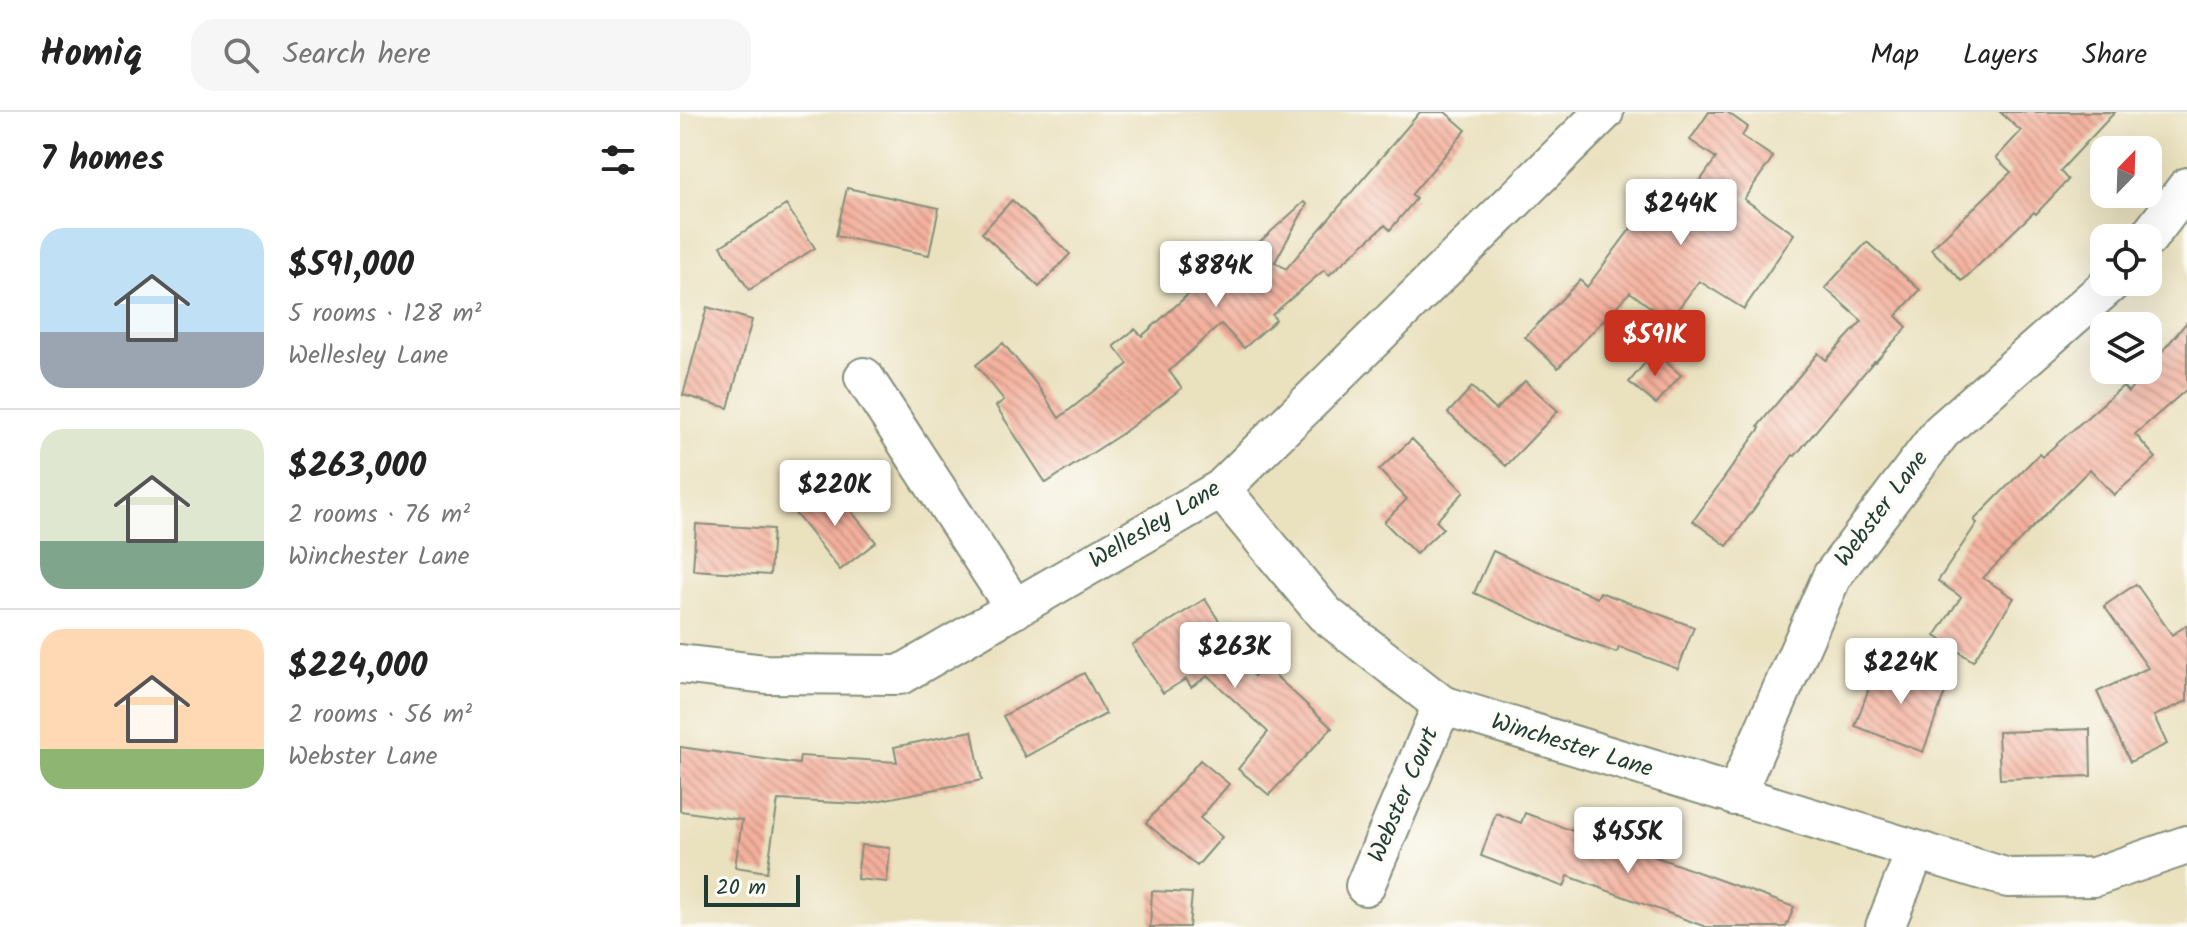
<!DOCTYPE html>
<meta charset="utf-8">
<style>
:root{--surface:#fff;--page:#f6f6f6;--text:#222;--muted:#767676;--line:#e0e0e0;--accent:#c8321e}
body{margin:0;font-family:Kalam,sans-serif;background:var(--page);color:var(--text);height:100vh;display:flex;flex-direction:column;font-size:30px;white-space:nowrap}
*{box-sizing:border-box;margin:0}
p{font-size:26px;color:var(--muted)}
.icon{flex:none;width:44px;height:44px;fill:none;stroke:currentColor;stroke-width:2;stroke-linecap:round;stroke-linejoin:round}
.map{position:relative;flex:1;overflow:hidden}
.side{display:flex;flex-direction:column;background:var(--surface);width:680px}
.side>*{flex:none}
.needle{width:52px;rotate:23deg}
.buttons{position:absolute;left:1410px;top:24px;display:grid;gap:16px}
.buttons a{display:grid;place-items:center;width:72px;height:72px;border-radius:16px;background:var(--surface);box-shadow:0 8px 32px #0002;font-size:40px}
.scale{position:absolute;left:24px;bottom:20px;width:96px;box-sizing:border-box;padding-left:8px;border:4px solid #1f3d34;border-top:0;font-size:22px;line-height:28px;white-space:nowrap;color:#1f3d34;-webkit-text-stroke:6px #fdfcf7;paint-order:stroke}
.price{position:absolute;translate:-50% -68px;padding:0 18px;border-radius:8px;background:#fff;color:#222;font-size:26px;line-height:52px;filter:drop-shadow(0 2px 4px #0008)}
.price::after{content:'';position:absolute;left:50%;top:48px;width:24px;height:18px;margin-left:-12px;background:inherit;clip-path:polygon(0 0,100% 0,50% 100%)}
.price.on{background:var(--accent);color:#fff}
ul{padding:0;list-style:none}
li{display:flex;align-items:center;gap:24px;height:200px;padding:0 40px}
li+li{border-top:2px solid var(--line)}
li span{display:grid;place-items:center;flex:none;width:224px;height:160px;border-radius:24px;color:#555}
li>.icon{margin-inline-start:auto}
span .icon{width:96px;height:96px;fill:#fffc;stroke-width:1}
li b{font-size:34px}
h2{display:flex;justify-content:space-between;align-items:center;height:96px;padding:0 40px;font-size:34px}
header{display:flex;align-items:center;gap:48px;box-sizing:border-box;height:112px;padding:0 40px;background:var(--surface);border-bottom:2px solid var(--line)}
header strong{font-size:38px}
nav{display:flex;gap:44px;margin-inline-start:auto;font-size:28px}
.search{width:560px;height:72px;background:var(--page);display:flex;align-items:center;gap:20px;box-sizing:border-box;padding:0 28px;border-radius:24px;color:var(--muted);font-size:30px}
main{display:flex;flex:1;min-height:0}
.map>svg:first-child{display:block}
.building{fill:url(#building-back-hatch)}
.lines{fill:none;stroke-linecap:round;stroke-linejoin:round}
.street-casing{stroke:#848f7a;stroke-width:42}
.street{stroke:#fff;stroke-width:38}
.labels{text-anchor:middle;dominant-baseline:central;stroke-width:8;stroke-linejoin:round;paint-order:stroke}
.street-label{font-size:24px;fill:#1f3d34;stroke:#fdfcf7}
</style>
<header>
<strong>Homiq</strong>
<div class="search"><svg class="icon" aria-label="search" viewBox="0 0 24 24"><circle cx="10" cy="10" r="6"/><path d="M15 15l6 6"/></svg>Search here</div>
<nav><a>Map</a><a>Layers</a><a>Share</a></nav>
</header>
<main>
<section class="side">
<h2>7 homes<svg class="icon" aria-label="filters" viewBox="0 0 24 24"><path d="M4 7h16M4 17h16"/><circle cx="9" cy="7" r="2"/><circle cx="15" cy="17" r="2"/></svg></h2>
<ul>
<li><span style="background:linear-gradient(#bfe0f5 65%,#9aa5b1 0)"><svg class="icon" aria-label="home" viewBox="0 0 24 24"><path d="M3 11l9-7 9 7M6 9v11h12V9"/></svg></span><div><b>$591,000</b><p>5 rooms · 128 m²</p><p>Wellesley Lane</p></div></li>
<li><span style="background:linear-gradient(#dfe7d0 70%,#7fa58c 0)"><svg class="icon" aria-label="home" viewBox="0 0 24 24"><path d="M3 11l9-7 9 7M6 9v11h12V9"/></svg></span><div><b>$263,000</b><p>2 rooms · 76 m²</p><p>Winchester Lane</p></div></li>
<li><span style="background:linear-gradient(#ffd9b3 75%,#8fb573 0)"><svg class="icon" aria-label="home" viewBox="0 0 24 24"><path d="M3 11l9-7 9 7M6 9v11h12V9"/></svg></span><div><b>$224,000</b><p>2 rooms · 56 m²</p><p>Webster Lane</p></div></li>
</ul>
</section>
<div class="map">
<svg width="1507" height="815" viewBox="0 0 1507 815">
<defs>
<pattern id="building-back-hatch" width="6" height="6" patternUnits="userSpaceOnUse" patternTransform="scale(2)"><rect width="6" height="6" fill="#f4b09d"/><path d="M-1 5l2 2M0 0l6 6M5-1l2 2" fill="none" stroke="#c59081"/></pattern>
</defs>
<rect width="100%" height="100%" fill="#fdfcf7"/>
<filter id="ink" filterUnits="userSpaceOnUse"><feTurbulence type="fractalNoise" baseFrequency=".0125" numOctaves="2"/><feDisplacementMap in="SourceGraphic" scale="16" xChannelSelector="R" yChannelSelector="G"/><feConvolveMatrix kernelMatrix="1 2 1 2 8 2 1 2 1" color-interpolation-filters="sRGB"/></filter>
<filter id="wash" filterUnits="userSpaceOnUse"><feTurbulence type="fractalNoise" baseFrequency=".006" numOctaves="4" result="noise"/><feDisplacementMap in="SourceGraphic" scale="32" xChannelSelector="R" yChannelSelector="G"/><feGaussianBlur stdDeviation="1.8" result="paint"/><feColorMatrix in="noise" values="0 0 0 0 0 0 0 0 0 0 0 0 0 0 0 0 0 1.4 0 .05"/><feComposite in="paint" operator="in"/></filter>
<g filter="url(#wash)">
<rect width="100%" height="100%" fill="#eae1bf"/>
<g id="blocks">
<path class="building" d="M 740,0 L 765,0 L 786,18 L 731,83 L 736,87 L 710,118 L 705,113 L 649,163 L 644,158 L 592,203 L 596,208 L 564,236 L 541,212 L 489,259 L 502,276 L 443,321 L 366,371 L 316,294 L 324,288 L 296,253 L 323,231 L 358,274 L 379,306 L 448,252 L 434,234 L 455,217 L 462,224 L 551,144 L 557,150 L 624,90 L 627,92 L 595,150 L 606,157 Z
M 1029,0 L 1047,0 L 1068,15 L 1062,24 L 1093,45 L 1064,87 L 1114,122 L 1064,197 L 1019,169 L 989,209 L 950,180 L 878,256 L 845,225 L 900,168 L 907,175 L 972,88 L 995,105 L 1036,46 L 1010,28 Z
M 1320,0 L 1435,0 L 1380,59 L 1388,68 L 1356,102 L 1354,100 L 1282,169 L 1251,137 L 1331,60 L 1316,46 L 1341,19 Z
M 167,76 L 259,96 L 249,143 L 156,124 Z
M 332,88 L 390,142 L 359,175 L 302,121 Z
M 106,93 L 135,136 L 69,178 L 41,134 Z
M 1187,130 L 1240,178 L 1216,204 L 1227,215 L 1195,250 L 1194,249 L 1115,344 L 1113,343 L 1047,434 L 1013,409 L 1080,316 L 1078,314 L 1138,241 L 1146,248 L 1182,209 L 1145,176 Z
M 27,195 L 72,208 L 48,296 L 3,283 Z
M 1507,210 L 1507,277 L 1455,322 L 1476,346 L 1434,383 L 1410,357 L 1303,466 L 1334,486 L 1293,549 L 1255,524 L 1281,485 L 1258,469 L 1297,411 L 1294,408 L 1359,342 L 1362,345 L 1443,274 L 1448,280 Z
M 974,240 L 1001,263 L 976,292 L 949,270 Z
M 845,269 L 878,299 L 826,354 L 768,301 L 792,275 L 816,298 Z
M 732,327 L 784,380 L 756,409 L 763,416 L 736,442 L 704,410 L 727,387 L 699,358 Z
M 150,373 L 196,430 L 160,458 L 115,401 Z
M 16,412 L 93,417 L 90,463 L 13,458 Z
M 813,439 L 917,486 L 920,480 L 1014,515 L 998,557 L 939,535 L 937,541 L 895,526 L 794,481 Z
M 1456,472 L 1492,523 L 1507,513 L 1507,589 L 1474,604 L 1487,632 L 1450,650 L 1417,580 L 1468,556 L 1424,494 Z
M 525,487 L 574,564 L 584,553 L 652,616 L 589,683 L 558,657 L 588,620 L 528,564 L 511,575 L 506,567 L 483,581 L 452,533 Z
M 1199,549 L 1267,575 L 1243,640 L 1175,614 Z
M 404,561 L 426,602 L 345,645 L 323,604 Z
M 1410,617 L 1411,664 L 1320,667 L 1318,620 Z
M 292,619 L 302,668 L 181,692 L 98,688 L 87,760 L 55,755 L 62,708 L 0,699 L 0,635 L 119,652 L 120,644 L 217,650 L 214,635 Z
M 520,648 L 549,672 L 520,706 L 542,725 L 517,754 L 466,711 Z
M 816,701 L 841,711 L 845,701 L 944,738 L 946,734 L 1114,795 L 1106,815 L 1026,815 L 888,764 L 884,775 L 801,744 Z
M 181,733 L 210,736 L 207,770 L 177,767 Z
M 472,779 L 512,781 L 509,815 L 470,815 Z"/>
</g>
</g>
<g filter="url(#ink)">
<use href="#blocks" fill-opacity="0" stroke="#848f7a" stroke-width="2"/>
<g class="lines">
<g class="street-casing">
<path id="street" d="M 1468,126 L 1507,75
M 184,265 L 335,497
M 541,377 L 645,502 L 762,593 L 1328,766 L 1414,765 L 1507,733
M 0,552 L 86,562 L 220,563 L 541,377 L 924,0
M 1055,684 L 1152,464 L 1261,320 L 1432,170
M 685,774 L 762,593
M 1205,815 L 1236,738"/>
</g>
<use href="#street" class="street"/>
</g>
</g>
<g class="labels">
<g class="street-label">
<text transform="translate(1202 397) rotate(-53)">Webster Lane</text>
<text transform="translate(475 413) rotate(-31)">Wellesley Lane</text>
<text transform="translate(892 634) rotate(17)">Winchester Lane</text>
<text transform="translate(724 683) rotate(-67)">Webster Court</text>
</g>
</g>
</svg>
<div class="buttons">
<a><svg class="needle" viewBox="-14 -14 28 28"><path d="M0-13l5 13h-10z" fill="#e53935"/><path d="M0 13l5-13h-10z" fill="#767676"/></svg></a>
<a><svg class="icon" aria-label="locate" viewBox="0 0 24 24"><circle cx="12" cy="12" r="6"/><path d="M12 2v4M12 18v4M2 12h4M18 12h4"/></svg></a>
<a><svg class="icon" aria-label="layers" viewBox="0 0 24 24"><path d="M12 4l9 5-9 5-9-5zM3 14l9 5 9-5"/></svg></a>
</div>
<div class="scale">20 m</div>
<b class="price" style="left:1001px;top:135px">$244K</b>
<b class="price" style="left:536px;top:197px">$884K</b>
<b class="price on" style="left:975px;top:266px">$591K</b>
<b class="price" style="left:155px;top:416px">$220K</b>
<b class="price" style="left:555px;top:578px">$263K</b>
<b class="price" style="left:1221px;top:594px">$224K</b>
<b class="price" style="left:948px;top:763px">$455K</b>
</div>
</main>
